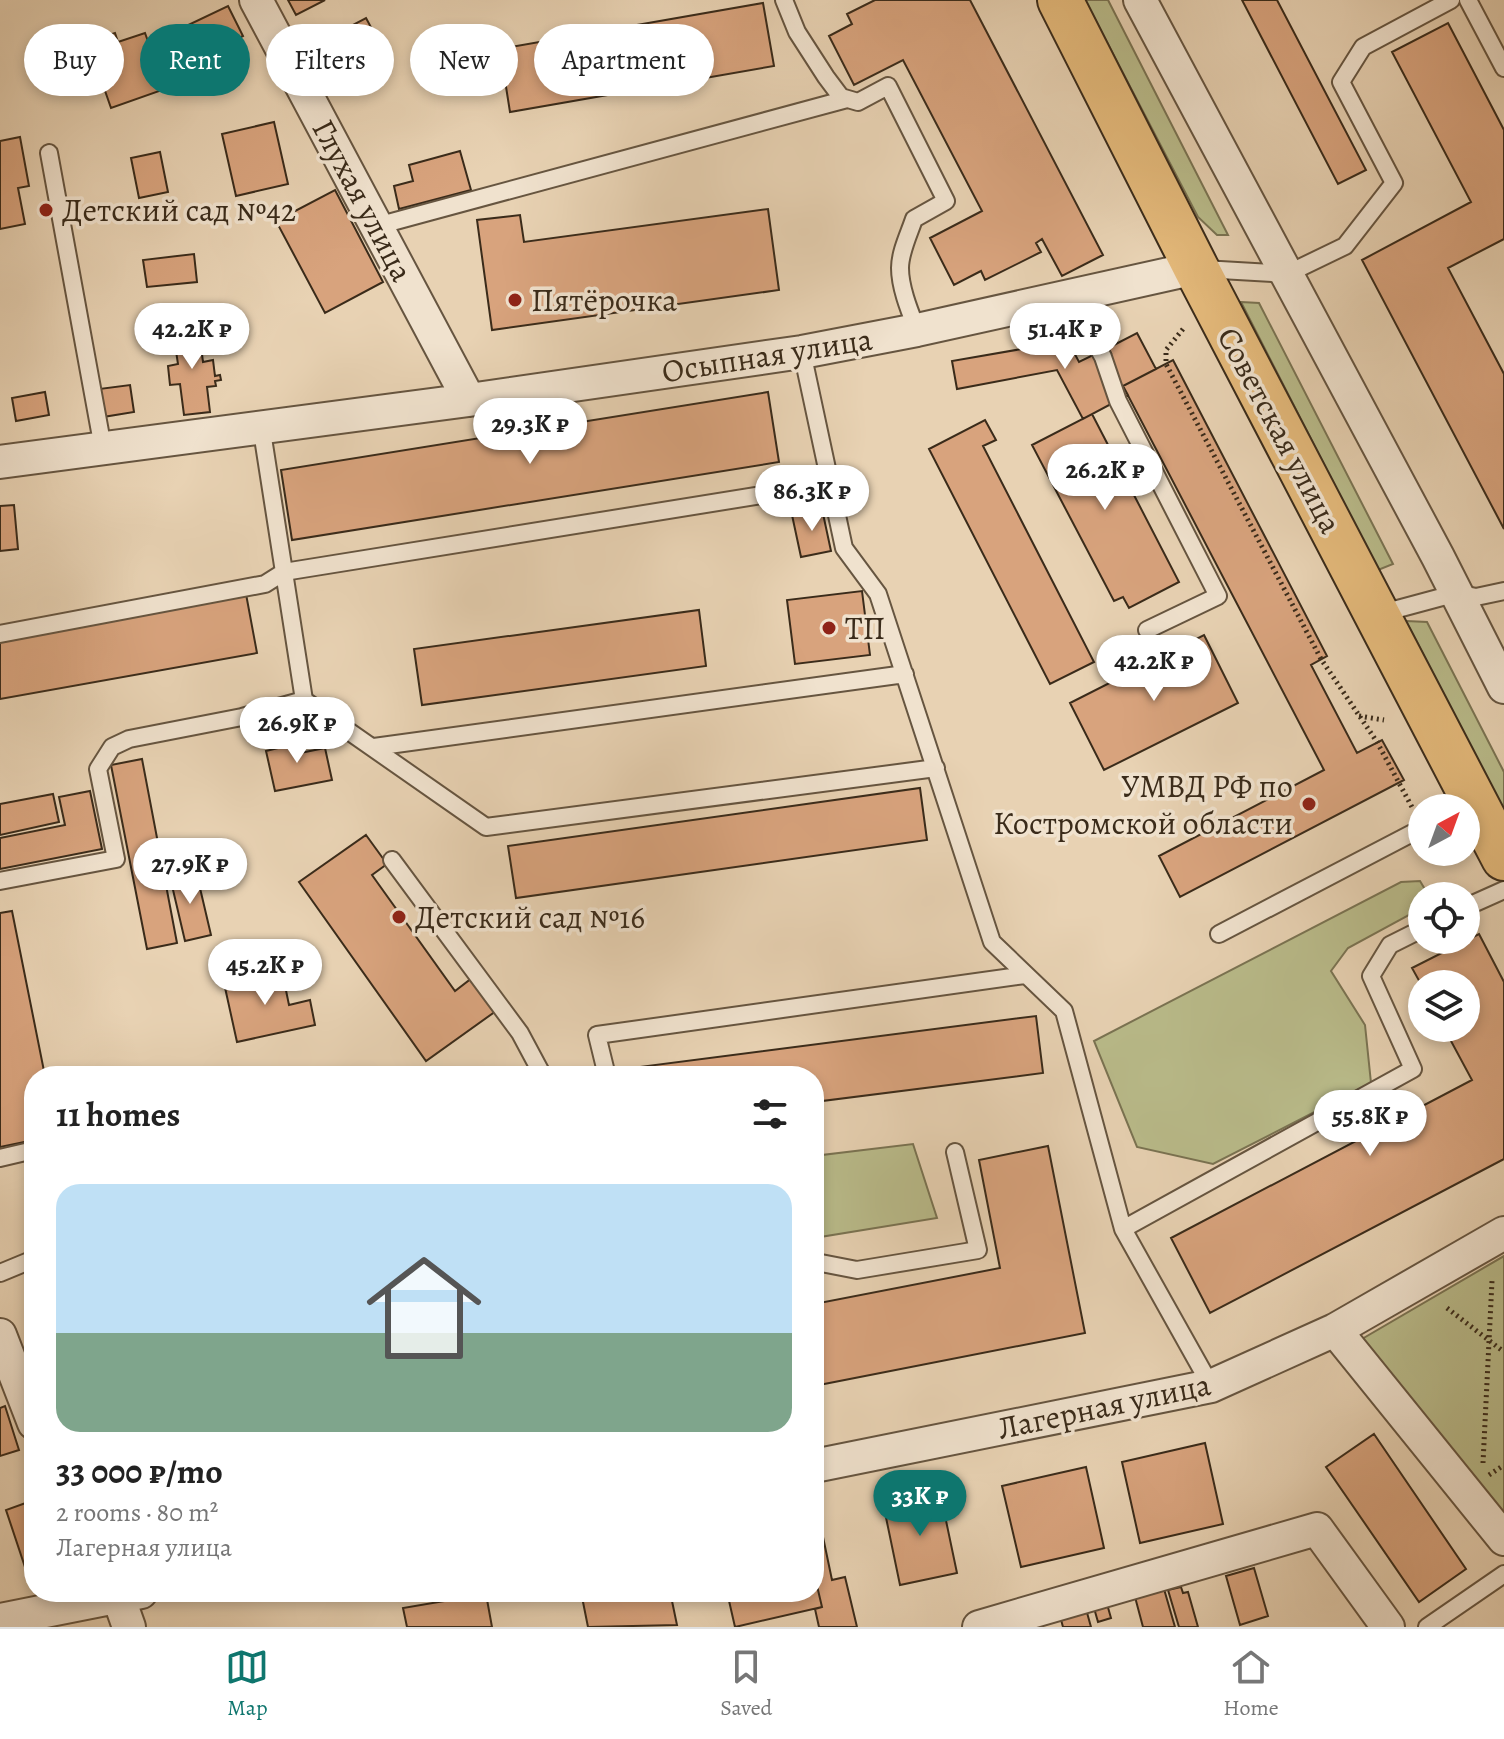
<!DOCTYPE html>
<meta charset="utf-8">
<style>
:root{--surface:#fff;--page:#f6f6f6;--text:#222;--muted:#767676;--line:#e0e0e0;--accent:#0f766e}
body{margin:0;font-family:Alegreya,serif;background:var(--page);color:var(--text);height:100vh;display:flex;flex-direction:column;font-size:30px;white-space:nowrap}
*{box-sizing:border-box;margin:0}
p{font-size:26px;color:var(--muted)}
.icon{flex:none;width:44px;height:44px;fill:none;stroke:currentColor;stroke-width:2;stroke-linecap:round;stroke-linejoin:round}
.map{position:relative;flex:1;overflow:hidden}
.side{position:absolute;left:24px;top:1066px;width:800px;height:536px;display:flex;flex-direction:column;background:var(--surface);border-radius:32px;box-shadow:0 4px 12px #0003}
.side>*{flex:none}
.guide{position:absolute;left:24px;top:24px;width:800px;height:72px;display:flex;gap:16px}
.needle{width:52px;rotate:41deg}
.tools{position:absolute;left:1408px;top:794px;display:grid;gap:16px}
.tools a{display:grid;place-items:center;width:72px;height:72px;border-radius:50%;background:var(--surface);box-shadow:0 4px 12px #0003;font-size:40px}
.price{position:absolute;translate:-50% -68px;padding:0 18px;border-radius:28px;background:#fff;color:#222;font-size:26px;line-height:52px;filter:drop-shadow(0 2px 4px #0008)}
.price::after{content:'';position:absolute;left:50%;top:48px;width:24px;height:18px;margin-left:-12px;background:inherit;clip-path:polygon(0 0,100% 0,50% 100%)}
.price.on{background:var(--accent);color:#fff}
ul{padding:0;list-style:none}
li{display:grid;align-content:center;gap:16px;height:424px;padding:0 32px}
li+li{border-top:2px solid var(--line)}
li span{display:grid;place-items:center;height:248px;border-radius:24px;color:#555}
li>.icon{margin-inline-start:auto}
span .icon{width:144px;height:144px;fill:#fffc;stroke-width:1}
li b{font-size:34px}
h2{display:flex;justify-content:space-between;align-items:center;height:96px;padding:0 32px;font-size:34px}
.tag{padding:0 28px;border-radius:36px;background:var(--surface);box-shadow:0 4px 12px #0003;font-size:28px;line-height:72px}
.tag.on{background:var(--accent);color:#fff}
.dock{display:flex;justify-content:space-around;align-items:center;height:112px;border-top:2px solid var(--line);background:var(--surface);font-size:22px;color:var(--muted)}
.dock a{display:grid;justify-items:center;gap:4px}
.dock .on{color:var(--accent)}
.map>svg:first-child{display:block}
.green{fill:#b9bb8a;stroke:#7a7352;stroke-width:2}
.building{fill:#d8a37d;stroke:#3a2b1a;stroke-width:2}
.lines{fill:none;stroke-linecap:round;stroke-linejoin:round}
.lane-casing{stroke:#665540;stroke-width:20}
.street-casing{stroke:#665540;stroke-width:36}
.primary-casing{stroke:#3a2b1a;stroke-width:48}
.path{stroke:#3a2b1a;stroke-width:5;stroke-dasharray:2 4;stroke-linecap:butt}
.lane{stroke:#f0e2ce;stroke-width:16}
.street{stroke:#f0e2ce;stroke-width:32}
.primary{stroke:#e4b97a;stroke-width:44}
.poi-dot{fill:#8f2418;stroke:#f0e2ce;stroke-width:3}
.labels{text-anchor:middle;dominant-baseline:central;stroke-width:7;stroke-linejoin:round;paint-order:stroke}
.street-label{font-size:32px;fill:#3a2b1a;stroke:#f0e2ce}
.poi-label{font-size:32px;fill:#3a2b1a;stroke:#f0e2ce;text-anchor:start}
</style>
<div class="map">
<svg width="1504" height="1627" viewBox="0 0 1504 1627">
<rect width="100%" height="100%" fill="#e8d2b3"/>
<filter id="stains"><feTurbulence type="fractalNoise" baseFrequency=".0025" numOctaves="4"/><feColorMatrix values="0 0 0 0 .2 0 0 0 0 .09 0 0 0 0 .02 0 0 0 .5 -.17"/></filter>
<radialGradient id="worn" r=".72"><stop offset=".6" stop-color="#630" stop-opacity="0"/><stop offset="1" stop-color="#630" stop-opacity=".3"/></radialGradient>
<path class="green" d="M 1085,0 L 1108,0 L 1228,235 L 1217,235 L 1198,217 Z
M 1241,302 L 1259,303 L 1393,564 L 1378,570 Z
M 1406,621 L 1427,622 L 1504,772 L 1504,811 Z
M 1420,881 L 1429,896 L 1422,896 L 1422,908 L 1348,948 L 1331,971 L 1365,1025 L 1371,1083 L 1213,1164 L 1137,1147 L 1094,1041 L 1401,882 Z
M 913,1144 L 937,1218 L 814,1238 L 814,1156 Z
M 1504,1256 L 1504,1517 L 1362,1339 Z"/>
<path class="building" d="M 288,0 L 325,0 L 296,15 Z
M 875,0 L 970,0 L 1103,255 L 1062,276 L 1042,239 L 1036,243 L 1041,252 L 985,280 L 981,271 L 954,285 L 930,238 L 982,211 L 903,60 L 854,85 L 829,36 L 852,24 L 847,14 Z
M 1242,0 L 1277,0 L 1366,170 L 1338,184 Z
M 763,3 L 774,66 L 510,112 L 500,49 Z
M 228,6 L 243,36 L 221,47 L 228,61 L 205,72 L 184,27 Z
M 366,18 L 388,59 L 335,88 L 313,46 Z
M 1448,23 L 1504,130 L 1504,239 L 1448,268 L 1504,374 L 1504,529 L 1362,260 L 1471,202 L 1392,52 Z
M 115,33 L 118,42 L 145,33 L 165,89 L 111,108 L 88,42 Z
M 274,122 L 288,184 L 236,196 L 222,134 Z
M 20,137 L 29,186 L 18,188 L 25,224 L 0,229 L 0,141 Z
M 460,151 L 471,190 L 399,209 L 394,186 L 413,181 L 409,165 Z
M 160,152 L 168,192 L 139,198 L 131,158 Z
M 335,190 L 383,282 L 325,313 L 276,221 Z
M 768,209 L 779,290 L 492,330 L 477,220 L 520,215 L 524,242 Z
M 194,254 L 197,282 L 147,287 L 143,260 Z
M 198,324 L 203,362 L 213,360 L 215,376 L 220,375 L 221,380 L 215,381 L 216,386 L 207,387 L 210,412 L 184,415 L 180,384 L 170,385 L 168,366 L 178,364 L 176,351 L 168,352 L 167,338 L 174,337 L 174,332 L 187,330 L 187,325 Z
M 1137,333 L 1156,369 L 1123,386 L 1128,395 L 1083,419 L 1057,370 L 957,389 L 952,361 L 1068,341 L 1079,362 L 1093,355 L 1096,361 L 1111,353 L 1108,348 Z
M 1173,360 L 1327,656 L 1311,665 L 1357,753 L 1382,740 L 1404,780 L 1180,897 L 1159,856 L 1324,770 L 1123,386 Z
M 130,385 L 134,412 L 103,417 L 99,389 Z
M 45,392 L 49,415 L 16,421 L 12,398 Z
M 768,392 L 779,462 L 292,540 L 281,470 Z
M 1092,414 L 1179,582 L 1129,608 L 1123,597 L 1114,601 L 1032,445 Z
M 985,420 L 996,440 L 983,446 L 1094,662 L 1050,684 L 929,449 Z
M 14,505 L 18,549 L 0,551 L 0,506 Z
M 822,509 L 831,551 L 801,557 L 792,515 Z
M 862,591 L 870,655 L 795,664 L 787,600 Z
M 246,594 L 257,653 L 0,699 L 0,639 Z
M 699,610 L 706,666 L 422,705 L 414,649 Z
M 1204,635 L 1238,703 L 1104,770 L 1070,703 Z
M 297,735 L 300,753 L 325,748 L 332,780 L 275,791 L 266,751 L 282,747 L 280,739 Z
M 142,759 L 177,943 L 147,949 L 111,765 Z
M 920,788 L 927,840 L 516,898 L 508,846 Z
M 90,791 L 102,849 L 0,869 L 0,838 L 65,825 L 59,797 Z
M 53,794 L 59,822 L 0,835 L 0,804 Z
M 366,835 L 387,864 L 372,875 L 455,991 L 472,978 L 496,1011 L 426,1061 L 299,882 Z
M 196,871 L 211,935 L 185,941 L 170,877 Z
M 12,911 L 45,1076 L 34,1076 L 34,1140 L 0,1147 L 0,913 Z
M 1479,934 L 1504,982 L 1504,1159 L 1210,1313 L 1171,1238 L 1472,1080 L 1444,1028 L 1466,1028 L 1466,984 L 1422,984 L 1422,986 L 1412,968 Z
M 282,971 L 289,1005 L 310,1000 L 315,1025 L 237,1042 L 224,983 Z
M 1036,1016 L 1043,1073 L 814,1102 L 814,1076 L 617,1076 L 616,1070 Z
M 1048,1146 L 1085,1333 L 814,1386 L 814,1304 L 1000,1268 L 979,1160 Z
M 5,1406 L 19,1450 L 0,1456 L 0,1408 Z
M 1374,1434 L 1466,1569 L 1419,1602 L 1326,1467 Z
M 1205,1443 L 1223,1524 L 1140,1543 L 1122,1462 Z
M 1086,1467 L 1104,1548 L 1021,1567 L 1002,1486 Z
M 940,1492 L 957,1573 L 900,1585 L 883,1503 Z
M 34,1500 L 34,1580 L 30,1582 L 6,1510 Z
M 823,1537 L 832,1580 L 845,1577 L 857,1627 L 819,1627 L 815,1609 L 822,1607 L 814,1573 L 814,1539 Z
M 1254,1568 L 1268,1616 L 1240,1625 L 1226,1576 Z
M 814,1573 L 822,1607 L 735,1627 L 727,1592 L 814,1592 Z
M 1181,1587 L 1183,1593 L 1188,1592 L 1198,1627 L 1179,1627 L 1168,1590 Z
M 1164,1589 L 1175,1627 L 1143,1627 L 1135,1597 Z
M 581,1592 L 685,1592 L 686,1599 L 672,1601 L 677,1625 L 588,1627 Z
M 486,1594 L 492,1627 L 407,1627 L 403,1608 Z
M 1107,1604 L 1111,1618 L 1098,1622 L 1094,1608 Z
M 1086,1609 L 1091,1627 L 1063,1627 L 1060,1616 Z"/>
<g class="lines">
<g class="lane-casing">
<path id="lane" d="M 784,0 L 797,32 L 826,77 L 841,97 L 858,102 L 888,86 L 946,201 L 914,219 C 909,234 900,252 900,268 C 900,288 910,312 917,330
M 1468,0 L 1504,68
M 49,153 L 103,448
M 377,226 L 847,99
M 1203,269 L 1287,274 L 1345,246 L 1394,183 L 1341,82 L 1363,47 L 1451,0
M 1085,293 L 1088,330 L 1103,357 L 1118,401 L 1218,596 L 1147,630
M 802,352 L 844,548 L 878,594 L 992,942 L 1064,1011 L 1123,1229 L 1211,1386
M 261,425 L 304,700 L 486,827 L 936,768
M 1379,614 L 1457,593 L 1476,597 L 1504,591
M 0,634 L 265,584 L 284,572 L 830,484
M 374,747 L 905,674
M 392,860 L 520,1033 L 543,1076
M 0,881 L 116,859 L 98,769 L 112,747 L 129,739 L 242,717 L 304,700
M 1466,907 L 1504,890
M 1219,934 L 1422,828
M 607,1076 L 597,1035 L 1025,975
M 0,1158 L 34,1150
M 1123,1229 L 1413,1069 L 1371,976 L 1390,945 L 1422,929
M 814,1264 L 821,1263 L 857,1270 L 978,1250 L 955,1152
M 0,1273 L 34,1259
M 1427,1627 L 1504,1574"/>
</g>
<g class="street-casing">
<path id="street" d="M 256,0 L 469,400
M 1140,0 L 1438,557 L 1504,687
M 0,462 L 469,400 L 802,352 L 917,330 L 1196,268
M 1335,1330 L 1504,1539
M 0,1335 L 34,1423
M 814,1466 L 1211,1386 L 1335,1330 L 1504,1233
M 118,1596 L 129,1627
M 0,1620 L 141,1592
M 979,1627 L 1317,1529 L 1388,1627"/>
</g>
<g class="primary-casing">
<path id="primary" d="M 1060,0 L 1196,268 L 1504,858"/>
</g>
<path class="path" d="M 1183,329 L 1166,350 L 1166,364 L 1321,659 L 1377,742 L 1413,809
M 1359,716 L 1384,720
M 1447,1308 L 1504,1352
M 1483,1463 L 1492,1281
M 1489,1475 L 1504,1465"/>
<use href="#lane" class="lane"/>
<use href="#street" class="street"/>
<use href="#primary" class="primary"/>
</g>
<g class="poi-dot">
<circle cx="46" cy="210" r="8"/>
<circle cx="515" cy="300" r="8"/>
<circle cx="829" cy="628" r="8"/>
<circle cx="1309" cy="804" r="8"/>
<circle cx="399" cy="917" r="8"/>
</g>
<g class="labels">
<g class="street-label">
<text transform="translate(363 200) rotate(62)">Глухая улица</text>
<text transform="translate(767 355) rotate(-9)">Осыпная улица</text>
<text transform="translate(1280 430) rotate(62)">Советская улица</text>
<text transform="translate(1104 1406) rotate(-12)">Лагерная улица</text>
</g>
<g class="poi-label">
<text x="62" y="210">Детский сад №42</text>
<text x="531" y="300">Пятёрочка</text>
<text x="845" y="628">ТП</text>
<text x="1293" y="786" text-anchor="end">УМВД РФ по<tspan x="1293" dy="37">Костромской области</tspan></text>
<text x="415" y="917">Детский сад №16</text>
</g>
</g>
<rect width="100%" height="100%" filter="url(#stains)"/>
<rect width="100%" height="100%" fill="url(#worn)"/>
</svg>
<div class="tools">
<a><svg class="needle" viewBox="-14 -14 28 28"><path d="M0-13l5 13h-10z" fill="#e53935"/><path d="M0 13l5-13h-10z" fill="#767676"/></svg></a>
<a><svg class="icon" aria-label="locate" viewBox="0 0 24 24"><circle cx="12" cy="12" r="6"/><path d="M12 2v4M12 18v4M2 12h4M18 12h4"/></svg></a>
<a><svg class="icon" aria-label="layers" viewBox="0 0 24 24"><path d="M12 4l9 5-9 5-9-5zM3 14l9 5 9-5"/></svg></a>
</div>
<b class="price" style="left:192px;top:371px">42.2K ₽</b>
<b class="price" style="left:1065px;top:371px">51.4K ₽</b>
<b class="price" style="left:530px;top:466px">29.3K ₽</b>
<b class="price" style="left:1105px;top:512px">26.2K ₽</b>
<b class="price" style="left:812px;top:533px">86.3K ₽</b>
<b class="price" style="left:1154px;top:703px">42.2K ₽</b>
<b class="price" style="left:297px;top:765px">26.9K ₽</b>
<b class="price" style="left:190px;top:906px">27.9K ₽</b>
<b class="price" style="left:265px;top:1007px">45.2K ₽</b>
<b class="price" style="left:1370px;top:1158px">55.8K ₽</b>
<b class="price on" style="left:920px;top:1538px">33K ₽</b>
<div class="guide">
<a class="tag">Buy</a>
<a class="tag on">Rent</a>
<a class="tag">Filters</a>
<a class="tag">New</a>
<a class="tag">Apartment</a>
</div>
<section class="side">
<h2>11 homes<svg class="icon" aria-label="filters" viewBox="0 0 24 24"><path d="M4 7h16M4 17h16"/><circle cx="9" cy="7" r="2"/><circle cx="15" cy="17" r="2"/></svg></h2>
<ul>
<li><span style="background:linear-gradient(#bfe0f5 60%,#7fa58c 0)"><svg class="icon" aria-label="home" viewBox="0 0 24 24"><path d="M3 11l9-7 9 7M6 9v11h12V9"/></svg></span><div><b>33 000 ₽/mo</b><p>2 rooms · 80 m²</p><p>Лагерная улица</p></div></li>
</ul>
</section>
</div>
<nav class="dock">
<a class="on"><svg class="icon" aria-label="map" viewBox="0 0 24 24"><path d="M3 6l6-2 6 2 6-2v14l-6 2-6-2-6 2zM9 4v14M15 6v14"/></svg>Map</a>
<a><svg class="icon" aria-label="saved" viewBox="0 0 24 24"><path d="M7 4h10v16l-5-4-5 4z"/></svg>Saved</a>
<a><svg class="icon" aria-label="home" viewBox="0 0 24 24"><path d="M3 11l9-7 9 7M6 9v11h12V9"/></svg>Home</a>
</nav>
